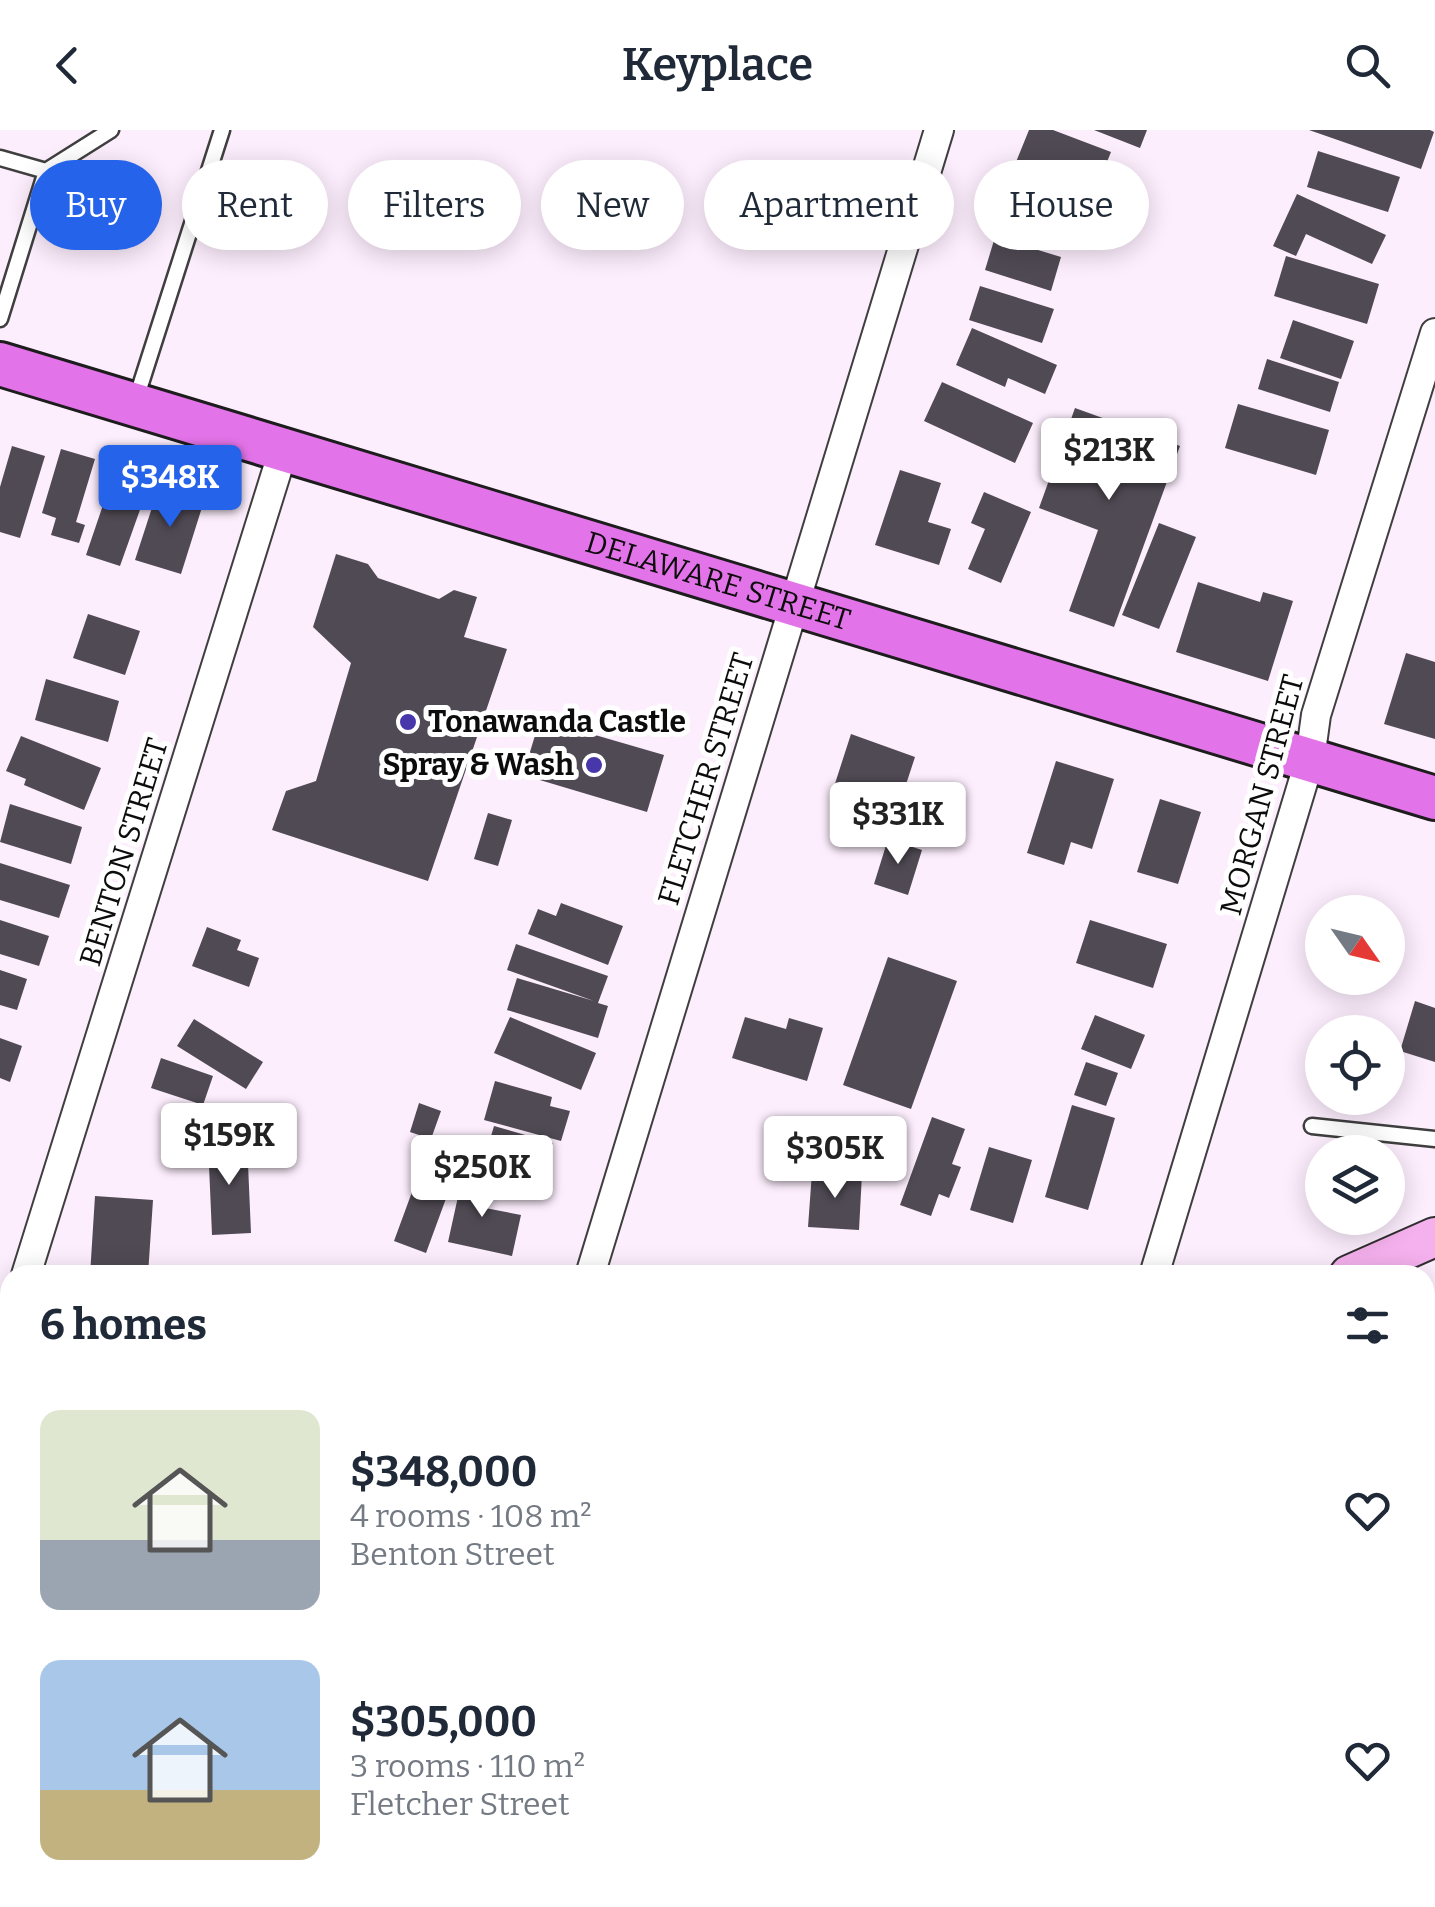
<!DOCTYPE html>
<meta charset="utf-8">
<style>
:root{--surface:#fff;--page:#f6f6f7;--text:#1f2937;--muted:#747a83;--accent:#2563eb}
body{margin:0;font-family:Bitter,serif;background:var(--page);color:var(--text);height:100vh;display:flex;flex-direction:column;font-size:38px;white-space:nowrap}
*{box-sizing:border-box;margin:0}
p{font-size:32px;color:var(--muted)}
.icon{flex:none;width:55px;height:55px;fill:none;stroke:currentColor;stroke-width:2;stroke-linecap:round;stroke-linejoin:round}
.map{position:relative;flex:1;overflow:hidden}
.drawer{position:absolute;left:0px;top:1135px;width:1435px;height:642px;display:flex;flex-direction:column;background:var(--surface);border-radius:30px 30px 0 0;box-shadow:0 5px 25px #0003}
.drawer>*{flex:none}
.top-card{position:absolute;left:30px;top:30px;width:1375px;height:90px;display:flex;gap:20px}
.needle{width:65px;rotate:124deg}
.fabs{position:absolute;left:1305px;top:765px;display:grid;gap:20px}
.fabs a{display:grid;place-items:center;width:100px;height:100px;border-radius:50%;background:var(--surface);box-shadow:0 5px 25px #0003;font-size:50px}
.price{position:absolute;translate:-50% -85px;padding:0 22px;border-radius:10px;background:#fff;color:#222;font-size:32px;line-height:65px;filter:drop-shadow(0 2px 5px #0008)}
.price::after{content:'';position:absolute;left:50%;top:60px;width:30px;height:22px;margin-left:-15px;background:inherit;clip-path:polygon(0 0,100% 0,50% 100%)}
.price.selected{background:var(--accent);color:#fff}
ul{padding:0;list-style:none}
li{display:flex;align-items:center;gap:30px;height:250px;padding:0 40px}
li span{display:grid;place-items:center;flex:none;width:280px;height:200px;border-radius:20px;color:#555}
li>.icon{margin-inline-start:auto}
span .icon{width:120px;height:120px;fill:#fffc;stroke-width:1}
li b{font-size:42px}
h2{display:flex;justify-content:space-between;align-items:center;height:120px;padding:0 40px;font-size:42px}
.chip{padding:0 35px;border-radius:45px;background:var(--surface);box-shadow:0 5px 25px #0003;font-size:35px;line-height:90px}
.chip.selected{background:var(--accent);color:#fff}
header{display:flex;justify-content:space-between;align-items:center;height:130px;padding:0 40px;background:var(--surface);font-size:45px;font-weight:600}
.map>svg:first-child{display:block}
.water{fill:#cfeeb9;stroke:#76bc49;stroke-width:2.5}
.building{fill:#504a54}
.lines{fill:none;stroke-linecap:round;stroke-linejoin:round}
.lane-casing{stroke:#3f3f3f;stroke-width:19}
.street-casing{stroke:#3f3f3f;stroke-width:32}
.secondary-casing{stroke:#2e2e2e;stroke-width:42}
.primary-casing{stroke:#1d1d1d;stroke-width:48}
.lane{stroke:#fff;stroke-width:14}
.street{stroke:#fff;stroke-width:28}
.secondary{stroke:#f5b1ee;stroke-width:38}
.primary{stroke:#e373e8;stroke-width:42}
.poi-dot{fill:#4836ab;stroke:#fff;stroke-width:4}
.labels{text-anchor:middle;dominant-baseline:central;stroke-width:10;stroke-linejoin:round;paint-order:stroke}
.street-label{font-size:30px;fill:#0c0c0c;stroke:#fff}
.poi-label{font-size:30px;font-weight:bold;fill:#0c0c0c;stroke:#fff;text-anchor:start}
</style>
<header><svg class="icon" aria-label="back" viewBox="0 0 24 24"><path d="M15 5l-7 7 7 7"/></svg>Keyplace<svg class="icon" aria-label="search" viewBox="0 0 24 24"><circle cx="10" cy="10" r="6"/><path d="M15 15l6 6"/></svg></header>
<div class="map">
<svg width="1435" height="1777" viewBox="0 0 1435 1777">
<rect width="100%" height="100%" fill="#fdeefd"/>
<path class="water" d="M 1435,1322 L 1435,1478 L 1425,1482 L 1425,1327 Z
M 0,1368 L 10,1368 L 10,1492 L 0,1493 Z"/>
<path class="building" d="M 1029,0 L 1053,0 L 1111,22 L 1101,47 L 1083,40 L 1077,56 L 1016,32 Z
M 1094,0 L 1147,0 L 1140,18 Z
M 1309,0 L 1430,0 L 1434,2 L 1421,39 Z
M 1318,21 L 1400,47 L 1388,82 L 1307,57 Z
M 1014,47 L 1087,70 L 1075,107 L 1002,84 Z
M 1297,64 L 1386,105 L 1372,134 L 1306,104 L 1296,126 L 1273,116 Z
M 995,107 L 1061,127 L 1051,161 L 985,140 Z
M 1286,126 L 1379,154 L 1367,194 L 1274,166 Z
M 980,156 L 1054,179 L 1042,213 L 969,190 Z
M 1293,190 L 1354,211 L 1341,249 L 1280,228 Z
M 972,198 L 1057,235 L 1045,264 L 1008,248 L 1005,257 L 956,235 Z
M 1267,229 L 1339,252 L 1330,282 L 1258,259 Z
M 942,252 L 1033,293 L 1015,333 L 924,291 Z
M 1238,274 L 1329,300 L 1316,345 L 1225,318 Z
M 1075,278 L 1180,316 L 1114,497 L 1069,481 L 1098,400 L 1039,378 Z
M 12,316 L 45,326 L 20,408 L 0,402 L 0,357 Z
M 61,319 L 95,329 L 76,392 L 85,395 L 79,413 L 51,405 L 56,388 L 42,383 Z
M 117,334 L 152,346 L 120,436 L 86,425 Z
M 900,340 L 941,353 L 928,392 L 951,399 L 939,435 L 875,415 Z
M 159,356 L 204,371 L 181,444 L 135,430 Z
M 984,362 L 1031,382 L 1001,453 L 968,439 L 985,399 L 971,393 Z
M 1159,393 L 1196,407 L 1159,499 L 1122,485 Z
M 336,424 L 368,434 L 378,448 L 439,469 L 454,460 L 477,467 L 464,507 L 507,519 L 428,751 L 272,700 L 286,661 L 316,651 L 351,533 L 313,497 Z
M 1198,452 L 1260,472 L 1263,462 L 1293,471 L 1268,551 L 1176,522 Z
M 88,484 L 140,501 L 125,545 L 73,528 Z
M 1406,523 L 1435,532 L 1435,609 L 1384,594 Z
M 46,549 L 119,571 L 108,612 L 35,590 Z
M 540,589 L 664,625 L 647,682 L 523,645 Z
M 851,604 L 915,627 L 895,688 L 830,669 Z
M 21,606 L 101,638 L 84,680 L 24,655 L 26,649 L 6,641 Z
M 1056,631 L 1114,649 L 1092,719 L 1071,712 L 1064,735 L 1027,723 Z
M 1160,669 L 1201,682 L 1178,754 L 1137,742 Z
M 10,674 L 82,697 L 71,734 L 0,712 Z
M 488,683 L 512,690 L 498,736 L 474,729 Z
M 888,709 L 922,720 L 908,765 L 874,754 Z
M 0,733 L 70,755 L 59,788 L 0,770 Z
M 561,773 L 623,796 L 608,835 L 528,804 L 538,779 L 556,786 Z
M 0,790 L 49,806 L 39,836 L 0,824 Z
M 1090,790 L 1167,814 L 1153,858 L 1076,833 Z
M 207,797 L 241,810 L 237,820 L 259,828 L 249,857 L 192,836 Z
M 516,814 L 608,846 L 598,873 L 608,876 L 598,908 L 507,880 L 517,848 L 594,871 L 507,840 Z
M 888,827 L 957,851 L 911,979 L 843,955 Z
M 0,840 L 27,849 L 17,880 L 0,875 Z
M 1415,871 L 1435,878 L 1435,932 L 1400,921 Z
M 1095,885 L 1145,905 L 1131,939 L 1081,919 Z
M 510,887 L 596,923 L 581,960 L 494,923 Z
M 745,887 L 786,899 L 789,888 L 823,898 L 807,951 L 732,928 Z
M 194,889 L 263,932 L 246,959 L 177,916 Z
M 0,908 L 22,916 L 10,952 L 0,948 Z
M 161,928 L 213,946 L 203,975 L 151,958 Z
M 1086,932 L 1118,943 L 1106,976 L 1074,965 Z
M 495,951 L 552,967 L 550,976 L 570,981 L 561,1011 L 484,990 Z
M 419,973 L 441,981 L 431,1009 L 410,1002 Z
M 1072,975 L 1115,988 L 1088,1080 L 1045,1067 Z
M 932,987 L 965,999 L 952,1034 L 961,1037 L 949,1068 L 939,1064 L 931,1086 L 900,1075 Z
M 494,996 L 553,1013 L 543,1050 L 483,1033 Z
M 247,1011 L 251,1103 L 212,1105 L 208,1012 Z
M 989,1017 L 1032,1030 L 1013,1093 L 970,1080 Z
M 423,1032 L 455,1044 L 426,1123 L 394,1111 Z
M 812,1042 L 862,1044 L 859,1100 L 808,1097 Z
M 463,1044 L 491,1049 L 485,1078 L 521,1085 L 512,1126 L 448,1112 Z
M 95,1066 L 153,1070 L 148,1145 L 90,1145 Z
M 1435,1186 L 1435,1317 L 1425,1321 L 1425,1190 Z
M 10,1275 L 10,1348 L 0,1349 L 0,1276 Z
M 10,1548 L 10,1603 L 0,1605 L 0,1550 Z
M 10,1724 L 10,1768 L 900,1769 L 867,1777 L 322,1777 L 321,1772 L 299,1777 L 0,1777 L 0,1727 Z"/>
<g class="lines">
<g class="lane-casing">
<path id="lane" d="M 0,28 L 46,41 L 0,189
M 46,41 L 111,0
M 135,272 L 222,0
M 1312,996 L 1435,1009
M 0,1651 L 10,1647
M 1224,1768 L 1226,1777"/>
</g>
<g class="street-casing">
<path id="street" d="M 26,1145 L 284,318
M 590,1145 L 939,0
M 1154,1145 L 1310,629 L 1316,585 L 1435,203
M 1425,1756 L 1435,1753
M 1332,1777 L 1373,1768"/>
</g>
<g class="secondary-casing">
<path id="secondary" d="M 1349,1145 L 1435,1107
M 0,1221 L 10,1220"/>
</g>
<g class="primary-casing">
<g id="primary">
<path id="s1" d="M 0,234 L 1435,668"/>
</g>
</g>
<use href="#lane" class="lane"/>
<use href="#street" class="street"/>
<use href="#secondary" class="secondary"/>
<use href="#primary" class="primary"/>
</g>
<g class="poi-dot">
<circle cx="408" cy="592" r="10"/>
<circle cx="594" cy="635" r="10"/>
</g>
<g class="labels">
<g class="street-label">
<text stroke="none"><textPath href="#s1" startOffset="750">DELAWARE STREET</textPath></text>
<text transform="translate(706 649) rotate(-73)">FLETCHER STREET</text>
<text transform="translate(1262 665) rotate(-75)">MORGAN STREET</text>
<text transform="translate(124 722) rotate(-73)">BENTON STREET</text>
</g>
<g class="poi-label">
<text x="428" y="592">Tonawanda Castle</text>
<text x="574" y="635" text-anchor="end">Spray &amp; Wash</text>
</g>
</g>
</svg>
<div class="fabs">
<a><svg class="needle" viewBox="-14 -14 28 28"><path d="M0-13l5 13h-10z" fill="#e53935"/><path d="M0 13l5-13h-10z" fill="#747a83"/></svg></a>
<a><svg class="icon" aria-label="locate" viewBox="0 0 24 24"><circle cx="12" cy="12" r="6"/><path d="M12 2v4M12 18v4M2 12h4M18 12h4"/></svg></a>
<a><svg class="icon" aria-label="layers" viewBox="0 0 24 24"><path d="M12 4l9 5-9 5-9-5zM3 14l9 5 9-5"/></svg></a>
</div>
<b class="price" style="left:1109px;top:373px">$213K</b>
<b class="price selected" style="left:170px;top:400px">$348K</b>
<b class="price" style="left:898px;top:737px">$331K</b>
<b class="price" style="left:229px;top:1058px">$159K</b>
<b class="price" style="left:835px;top:1071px">$305K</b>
<b class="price" style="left:482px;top:1090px">$250K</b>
<div class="top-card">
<a class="chip selected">Buy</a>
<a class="chip">Rent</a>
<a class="chip">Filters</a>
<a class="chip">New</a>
<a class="chip">Apartment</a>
<a class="chip">House</a>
</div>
<section class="drawer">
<h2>6 homes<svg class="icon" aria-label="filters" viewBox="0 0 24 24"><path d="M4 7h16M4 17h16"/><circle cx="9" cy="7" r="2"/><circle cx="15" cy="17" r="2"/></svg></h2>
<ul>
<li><span style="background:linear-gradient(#dfe7d0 65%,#9aa5b1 0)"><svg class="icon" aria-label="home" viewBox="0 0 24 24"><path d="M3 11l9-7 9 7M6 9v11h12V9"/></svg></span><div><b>$348,000</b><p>4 rooms · 108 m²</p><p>Benton Street</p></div><svg class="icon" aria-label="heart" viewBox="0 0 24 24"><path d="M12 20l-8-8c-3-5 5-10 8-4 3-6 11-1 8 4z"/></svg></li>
<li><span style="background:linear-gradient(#a9c7e8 65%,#c2b280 0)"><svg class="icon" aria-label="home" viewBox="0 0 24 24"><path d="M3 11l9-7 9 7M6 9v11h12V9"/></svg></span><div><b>$305,000</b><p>3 rooms · 110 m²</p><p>Fletcher Street</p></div><svg class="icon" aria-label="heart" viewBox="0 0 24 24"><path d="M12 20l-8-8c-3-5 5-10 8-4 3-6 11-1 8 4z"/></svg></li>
</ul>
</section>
</div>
